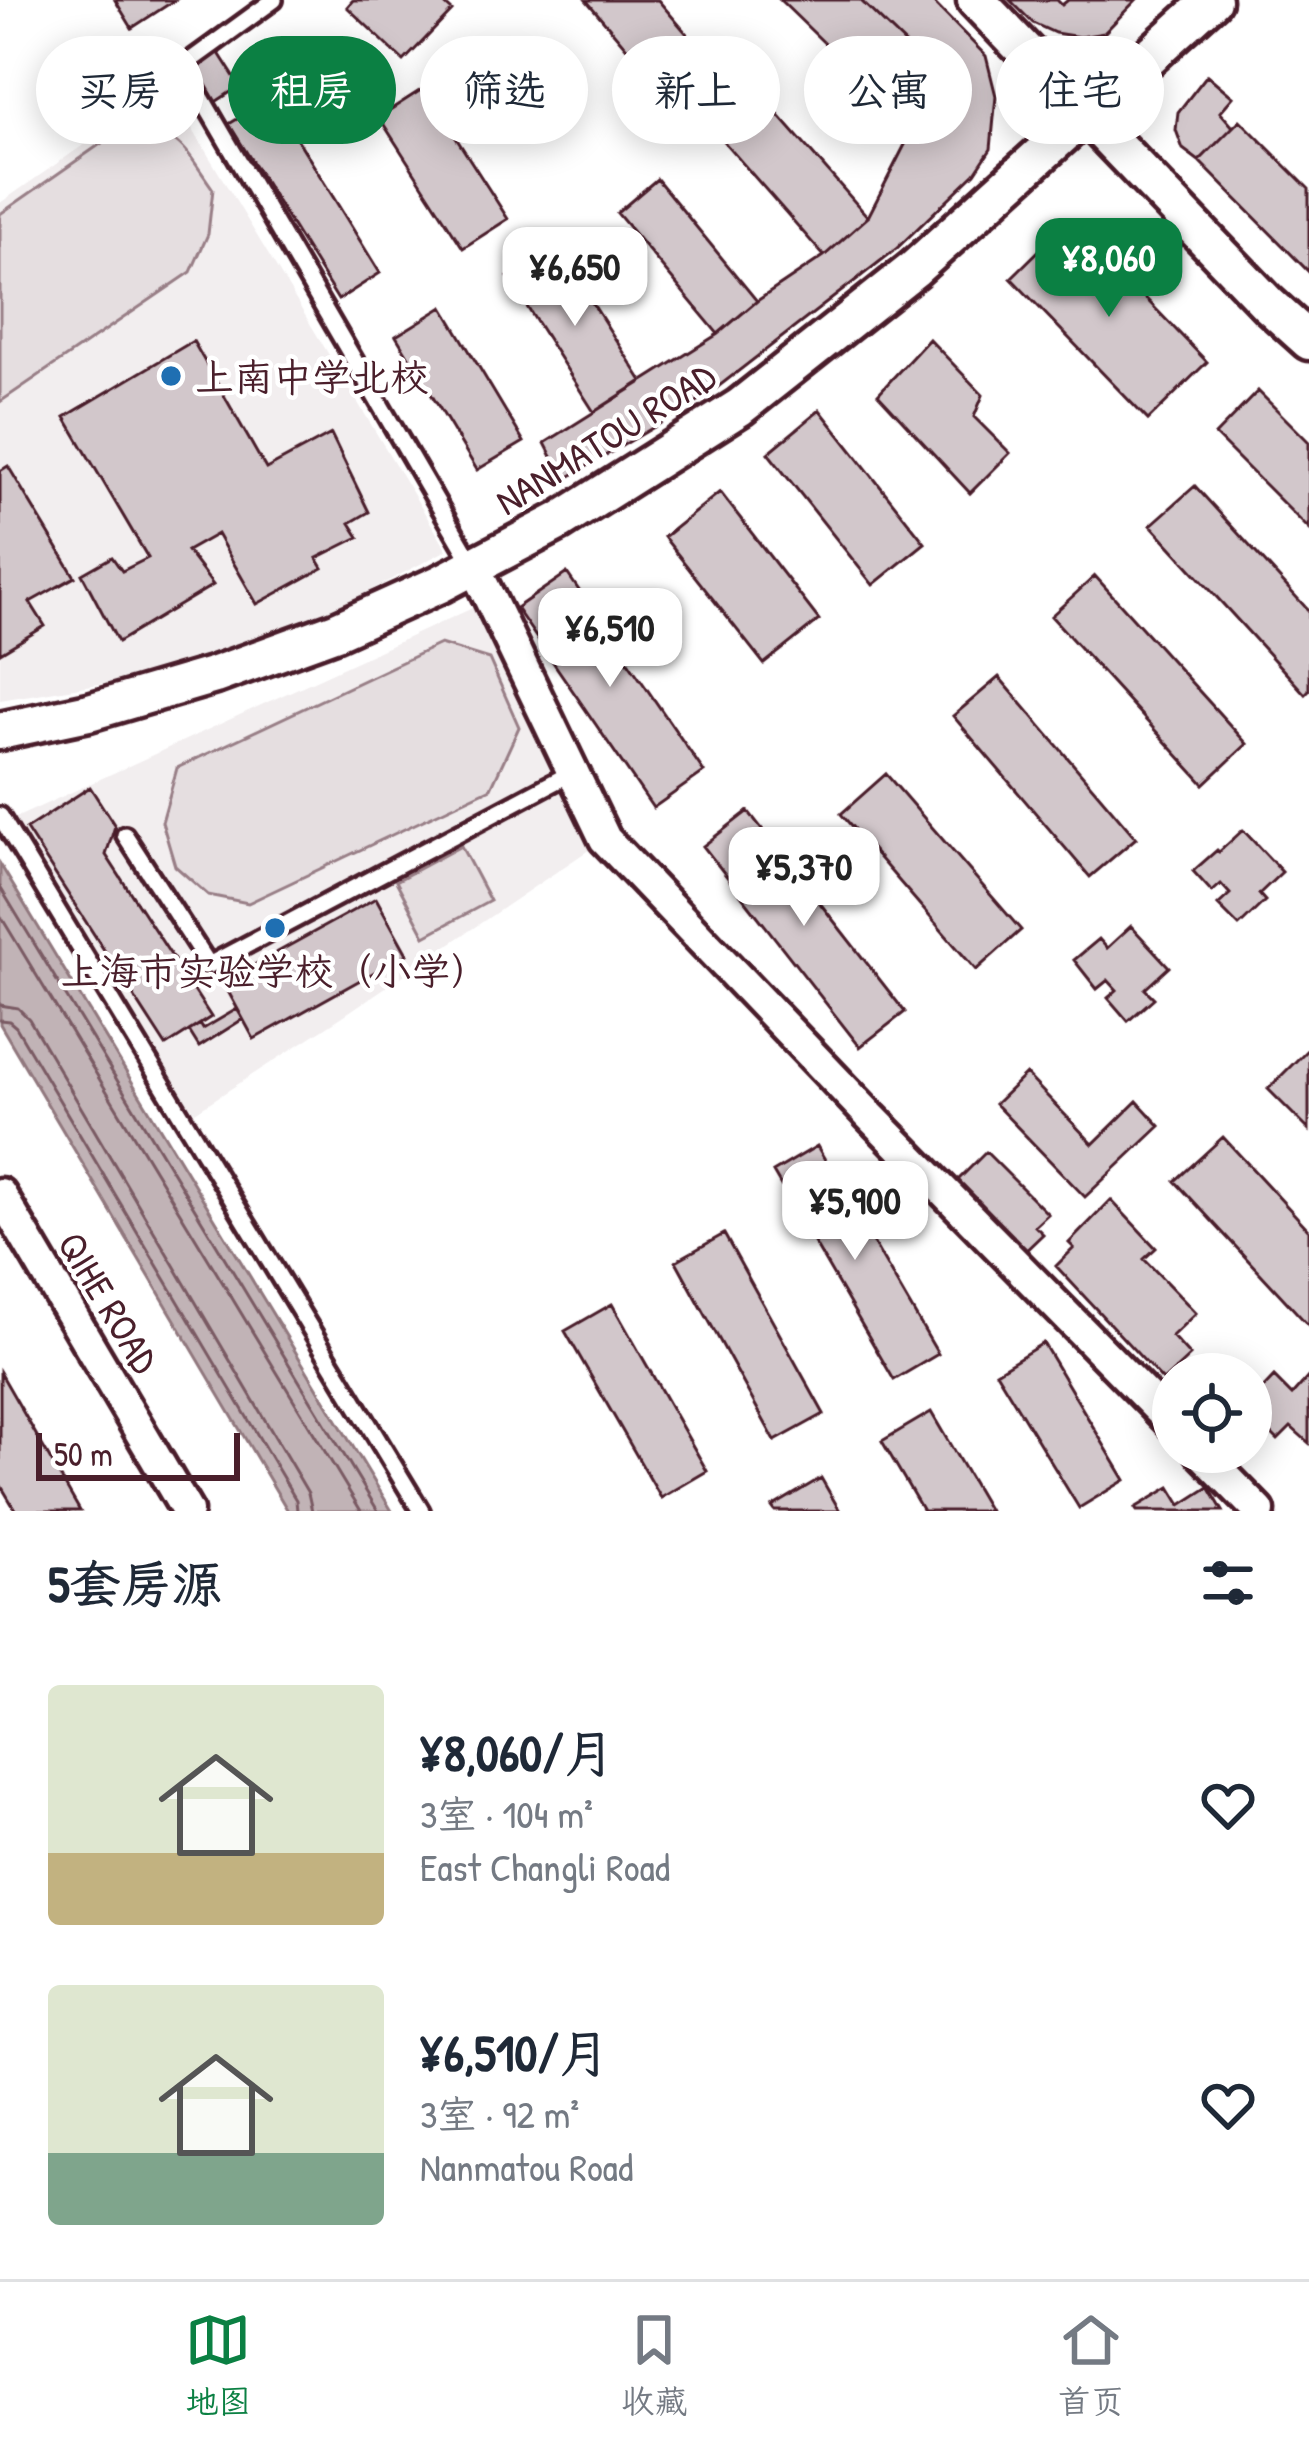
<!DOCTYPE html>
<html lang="zh">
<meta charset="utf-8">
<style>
:root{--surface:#fff;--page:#f6f6f7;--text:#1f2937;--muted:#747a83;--line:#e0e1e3;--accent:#0b8043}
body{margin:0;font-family:"Patrick Hand","LXGW WenKai TC",sans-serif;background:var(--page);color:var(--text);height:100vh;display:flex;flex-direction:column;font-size:45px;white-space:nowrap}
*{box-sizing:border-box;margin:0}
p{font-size:39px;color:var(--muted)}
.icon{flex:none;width:66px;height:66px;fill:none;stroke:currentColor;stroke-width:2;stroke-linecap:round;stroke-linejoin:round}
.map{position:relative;height:1511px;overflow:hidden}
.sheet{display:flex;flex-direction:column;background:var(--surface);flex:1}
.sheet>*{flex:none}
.top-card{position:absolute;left:36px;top:36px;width:1239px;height:108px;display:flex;gap:24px}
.tools{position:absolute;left:1152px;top:1353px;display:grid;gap:24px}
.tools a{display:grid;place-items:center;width:120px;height:120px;border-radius:50%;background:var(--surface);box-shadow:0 6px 30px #0003;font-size:60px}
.scale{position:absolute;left:36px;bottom:30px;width:204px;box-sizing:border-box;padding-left:12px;border:6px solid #4a1f2b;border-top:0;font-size:33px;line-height:42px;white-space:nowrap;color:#4a1f2b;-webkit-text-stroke:9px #fff;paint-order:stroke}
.price{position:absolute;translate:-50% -102px;padding:0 27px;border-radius:24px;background:#fff;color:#222;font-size:39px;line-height:78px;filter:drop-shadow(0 3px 6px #0008)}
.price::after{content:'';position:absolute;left:50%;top:72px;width:36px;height:27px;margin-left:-18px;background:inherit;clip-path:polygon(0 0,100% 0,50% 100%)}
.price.current{background:var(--accent);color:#fff}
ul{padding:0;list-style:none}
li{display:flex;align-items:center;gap:36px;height:300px;padding:0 48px}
li span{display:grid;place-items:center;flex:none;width:336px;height:240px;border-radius:12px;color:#555}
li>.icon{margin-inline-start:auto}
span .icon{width:144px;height:144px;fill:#fffc;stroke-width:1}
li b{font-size:51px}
h2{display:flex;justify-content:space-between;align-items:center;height:144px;padding:0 48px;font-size:51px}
.pill{padding:0 42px;border-radius:54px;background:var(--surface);box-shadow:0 6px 30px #0003;font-size:42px;line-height:108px}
.pill.current{background:var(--accent);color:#fff}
.dock{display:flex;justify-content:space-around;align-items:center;height:168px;border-top:3px solid var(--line);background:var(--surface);font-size:33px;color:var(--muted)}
.dock a{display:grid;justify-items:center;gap:6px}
.dock .current{color:var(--accent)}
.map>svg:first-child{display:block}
.built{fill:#f2eeef}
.green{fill:#e5dee0;stroke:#987e86;stroke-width:3}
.water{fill:#c1b3b6;stroke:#91787e;stroke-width:3}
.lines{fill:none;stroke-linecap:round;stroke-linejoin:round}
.shore{stroke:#7a5a63;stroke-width:3}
.building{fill:#d2c7cb;stroke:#4a1f2b;stroke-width:3}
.service-casing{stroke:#4a1f2b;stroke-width:24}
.minor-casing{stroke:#4a1f2b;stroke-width:39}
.tertiary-casing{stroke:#4a1f2b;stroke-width:45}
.service{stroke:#fff;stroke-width:15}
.minor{stroke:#fff;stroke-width:30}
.tertiary{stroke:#fff;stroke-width:36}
.poi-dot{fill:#1f6fb2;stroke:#fff;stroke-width:4.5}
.labels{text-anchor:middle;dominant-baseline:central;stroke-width:9;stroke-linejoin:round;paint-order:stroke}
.poi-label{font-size:39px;fill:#4a1f2b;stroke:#fff;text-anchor:start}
.street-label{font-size:39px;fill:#4a1f2b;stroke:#fff}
</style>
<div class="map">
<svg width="1309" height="1511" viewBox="0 0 1309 1511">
<rect width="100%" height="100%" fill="#fff"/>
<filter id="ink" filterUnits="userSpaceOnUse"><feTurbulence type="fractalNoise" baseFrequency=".00833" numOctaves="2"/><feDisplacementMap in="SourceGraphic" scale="24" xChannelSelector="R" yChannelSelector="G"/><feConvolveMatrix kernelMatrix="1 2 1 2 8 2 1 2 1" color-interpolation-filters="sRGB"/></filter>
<g filter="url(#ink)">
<path class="built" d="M 167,87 L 447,550 L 320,617 L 136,678 L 0,700 L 0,203 Z
M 490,600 L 605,839 L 343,1016 L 195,1112 L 160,1067 L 11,820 Z"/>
<path class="green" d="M 122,129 C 181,130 181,144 213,189 L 208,234 L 191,272 L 0,402 L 0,214 Z
M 440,644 L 489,659 L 519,727 L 491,788 L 248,903 L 208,895 L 175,866 L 162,822 L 177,768 Z
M 461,846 L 490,901 L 425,936 L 396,881 Z"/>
<path class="water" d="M 0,864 L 392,1511 L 288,1511 L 0,1024 Z"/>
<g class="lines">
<path class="shore" d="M 0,887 L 378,1511
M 0,915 L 361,1511
M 0,1005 L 18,1008 L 29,1019 L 308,1493 L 312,1511
M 0,1020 L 9,1021 L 16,1027 L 296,1500 L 297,1511"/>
</g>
<path class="building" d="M 115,0 L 175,0 L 132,28 Z
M 353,0 L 440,0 L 452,11 L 404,61 L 347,7 Z
M 586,0 L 658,0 L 728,82 L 686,118 Z
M 780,0 L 860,0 L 952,89 L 913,129 Z
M 860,0 L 931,0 L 986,56 L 996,96 L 991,149 L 975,173 L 896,249 L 705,397 L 564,480 L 545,443 L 718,334 L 757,301 L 824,256 L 868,217 L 913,129 L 952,89 Z
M 1010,0 L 1057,0 L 1062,5 L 1068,0 L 1136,0 L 1104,33 L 1080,37 L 1055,33 L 1033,23 Z
M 215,47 L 240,86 L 214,103 L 188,65 Z
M 1207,75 L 1233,97 L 1220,112 L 1233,127 L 1199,161 L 1183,149 L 1176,130 L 1178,112 Z
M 424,88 L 508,219 L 463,248 L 379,117 Z
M 761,95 L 868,217 L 824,256 L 717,134 Z
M 272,98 L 380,273 L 338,300 L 229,124 Z
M 1240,120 L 1309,189 L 1309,272 L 1199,161 Z
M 657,179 L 757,301 L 718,334 L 617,213 Z
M 1070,220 L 1207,362 L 1148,420 L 1011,278 Z
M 556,246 L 642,381 L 594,412 L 508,277 Z
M 443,307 L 524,442 L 477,470 L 396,336 Z
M 929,339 L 983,395 L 974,417 L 1010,453 L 970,493 L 878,394 Z
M 193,341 L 266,469 L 331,434 L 369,512 L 350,523 L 359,537 L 317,558 L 323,568 L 257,604 L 217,534 L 187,551 L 213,585 L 118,642 L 82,574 L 112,557 L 122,571 L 148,558 L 65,417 Z
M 1258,391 L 1309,442 L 1309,529 L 1215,435 Z
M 820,410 L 925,543 L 873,585 L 768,453 Z
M 8,466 L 75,577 L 30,602 L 45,626 L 0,653 L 0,471 Z
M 1195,486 L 1309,611 L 1309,690 L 1305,694 L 1151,525 Z
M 720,492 L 819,620 L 764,664 L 664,537 Z
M 567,573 L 704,772 L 653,808 L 516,608 Z
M 1095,576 L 1247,744 L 1204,784 L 1051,616 Z
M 999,677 L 1136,838 L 1090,877 L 953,716 Z
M 886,774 L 1021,930 L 976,970 L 841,814 Z
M 90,787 L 115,826 L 106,855 L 211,1017 L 166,1046 L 26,829 Z
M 748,811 L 905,1012 L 860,1047 L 703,846 Z
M 1243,830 L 1282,872 L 1259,894 L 1265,901 L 1239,926 L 1218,905 L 1230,894 L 1221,884 L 1212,892 L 1193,871 L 1217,850 L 1219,852 Z
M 376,898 L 407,954 L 254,1039 L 223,982 Z
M 1131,926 L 1169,967 L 1145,989 L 1154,998 L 1128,1021 L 1108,998 L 1117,990 L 1108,980 L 1097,989 L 1074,960 L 1099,939 L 1107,948 Z
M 237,1009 L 243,1019 L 199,1047 L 189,1031 L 200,1024 L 203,1029 Z
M 1309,1048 L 1309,1130 L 1268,1089 Z
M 1026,1074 L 1093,1144 L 1137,1101 L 1160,1126 L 1085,1197 L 995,1104 Z
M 1223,1137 L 1309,1230 L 1309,1326 L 1175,1181 Z
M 817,1146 L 938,1354 L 894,1380 L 773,1172 Z
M 986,1152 L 1048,1214 L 1035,1226 L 1043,1234 L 1021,1255 L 954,1184 Z
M 1111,1200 L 1156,1248 L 1144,1259 L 1196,1313 L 1172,1336 L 1190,1356 L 1163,1381 L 1056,1266 L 1074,1248 L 1069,1243 Z
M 724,1234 L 824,1414 L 775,1441 L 676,1261 Z
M 612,1304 L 707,1471 L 661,1498 L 565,1331 Z
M 1043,1343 L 1125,1480 L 1079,1508 L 996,1372 Z
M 0,1372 L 80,1511 L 16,1511 L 0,1484 Z
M 1309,1376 L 1309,1443 L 1291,1427 L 1278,1440 L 1251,1413 L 1251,1401 L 1274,1377 L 1292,1395 Z
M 931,1412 L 989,1511 L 923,1511 L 882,1441 Z
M 821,1478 L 840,1511 L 775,1511 L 772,1507 Z
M 1170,1487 L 1181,1505 L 1209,1487 L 1223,1511 L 1137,1511 L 1135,1508 Z"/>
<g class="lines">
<g class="service-casing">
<path id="service" d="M 274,0 L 183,66 L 474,566
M 0,816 L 421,1511
M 125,835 L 209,965 L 573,772"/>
</g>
<g class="minor-casing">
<path id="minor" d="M 474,566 L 605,839 L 869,1115 L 1173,1424
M 0,1194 L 187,1511
M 1201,1452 L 1259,1511"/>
</g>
<g class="tertiary-casing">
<path id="tertiary" d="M 976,0 L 1268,304 L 1309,341
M 0,731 L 89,712 L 215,675 L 336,631 L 440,584 L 560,521 L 740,407 L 914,269 L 1212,0"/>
</g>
<use href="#service" class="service"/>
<use href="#minor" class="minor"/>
<use href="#tertiary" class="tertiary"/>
</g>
</g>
<g class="poi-dot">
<circle cx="171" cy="376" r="12"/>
<circle cx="275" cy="928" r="12"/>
</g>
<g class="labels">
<g class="poi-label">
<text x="195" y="376">上南中学北校</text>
<text x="275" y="970" text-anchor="middle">上海市实验学校（小学）</text>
</g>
<g class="street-label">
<text transform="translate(605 438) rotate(-32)">NANMATOU ROAD</text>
<text transform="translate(109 1302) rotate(59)">QIHE ROAD</text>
</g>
</g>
</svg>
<div class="tools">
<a><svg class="icon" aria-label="locate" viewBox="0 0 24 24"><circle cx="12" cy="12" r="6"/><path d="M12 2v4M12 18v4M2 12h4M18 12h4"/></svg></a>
</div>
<div class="scale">50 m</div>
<b class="price current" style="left:1109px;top:320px">¥8,060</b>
<b class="price" style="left:575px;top:329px">¥6,650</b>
<b class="price" style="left:610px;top:690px">¥6,510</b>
<b class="price" style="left:804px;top:929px">¥5,370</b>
<b class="price" style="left:855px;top:1263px">¥5,900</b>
<div class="top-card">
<a class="pill">买房</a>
<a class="pill current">租房</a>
<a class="pill">筛选</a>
<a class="pill">新上</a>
<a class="pill">公寓</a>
<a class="pill">住宅</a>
</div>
</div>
<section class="sheet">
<h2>5套房源<svg class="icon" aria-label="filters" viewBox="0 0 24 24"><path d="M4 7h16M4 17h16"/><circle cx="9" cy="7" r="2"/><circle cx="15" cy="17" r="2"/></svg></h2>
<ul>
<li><span style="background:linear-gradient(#dfe7d0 70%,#c2b280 0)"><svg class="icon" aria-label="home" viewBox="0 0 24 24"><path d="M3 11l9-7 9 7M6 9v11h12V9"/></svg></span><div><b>¥8,060/月</b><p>3室 · 104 m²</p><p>East Changli Road</p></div><svg class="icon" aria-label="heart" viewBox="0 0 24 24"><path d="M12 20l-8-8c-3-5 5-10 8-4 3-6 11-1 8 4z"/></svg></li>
<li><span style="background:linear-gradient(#dfe7d0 70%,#7fa58c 0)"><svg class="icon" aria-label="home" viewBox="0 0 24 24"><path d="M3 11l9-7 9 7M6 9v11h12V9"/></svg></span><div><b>¥6,510/月</b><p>3室 · 92 m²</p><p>Nanmatou Road</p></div><svg class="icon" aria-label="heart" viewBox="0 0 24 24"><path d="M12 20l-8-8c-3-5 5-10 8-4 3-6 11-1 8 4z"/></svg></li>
</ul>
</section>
<nav class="dock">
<a class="current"><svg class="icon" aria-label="map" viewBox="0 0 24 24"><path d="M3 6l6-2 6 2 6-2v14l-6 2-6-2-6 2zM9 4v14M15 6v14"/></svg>地图</a>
<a><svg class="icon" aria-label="saved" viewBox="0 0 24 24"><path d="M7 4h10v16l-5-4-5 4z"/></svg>收藏</a>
<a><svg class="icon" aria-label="home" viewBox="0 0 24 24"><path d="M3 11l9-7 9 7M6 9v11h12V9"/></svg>首页</a>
</nav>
